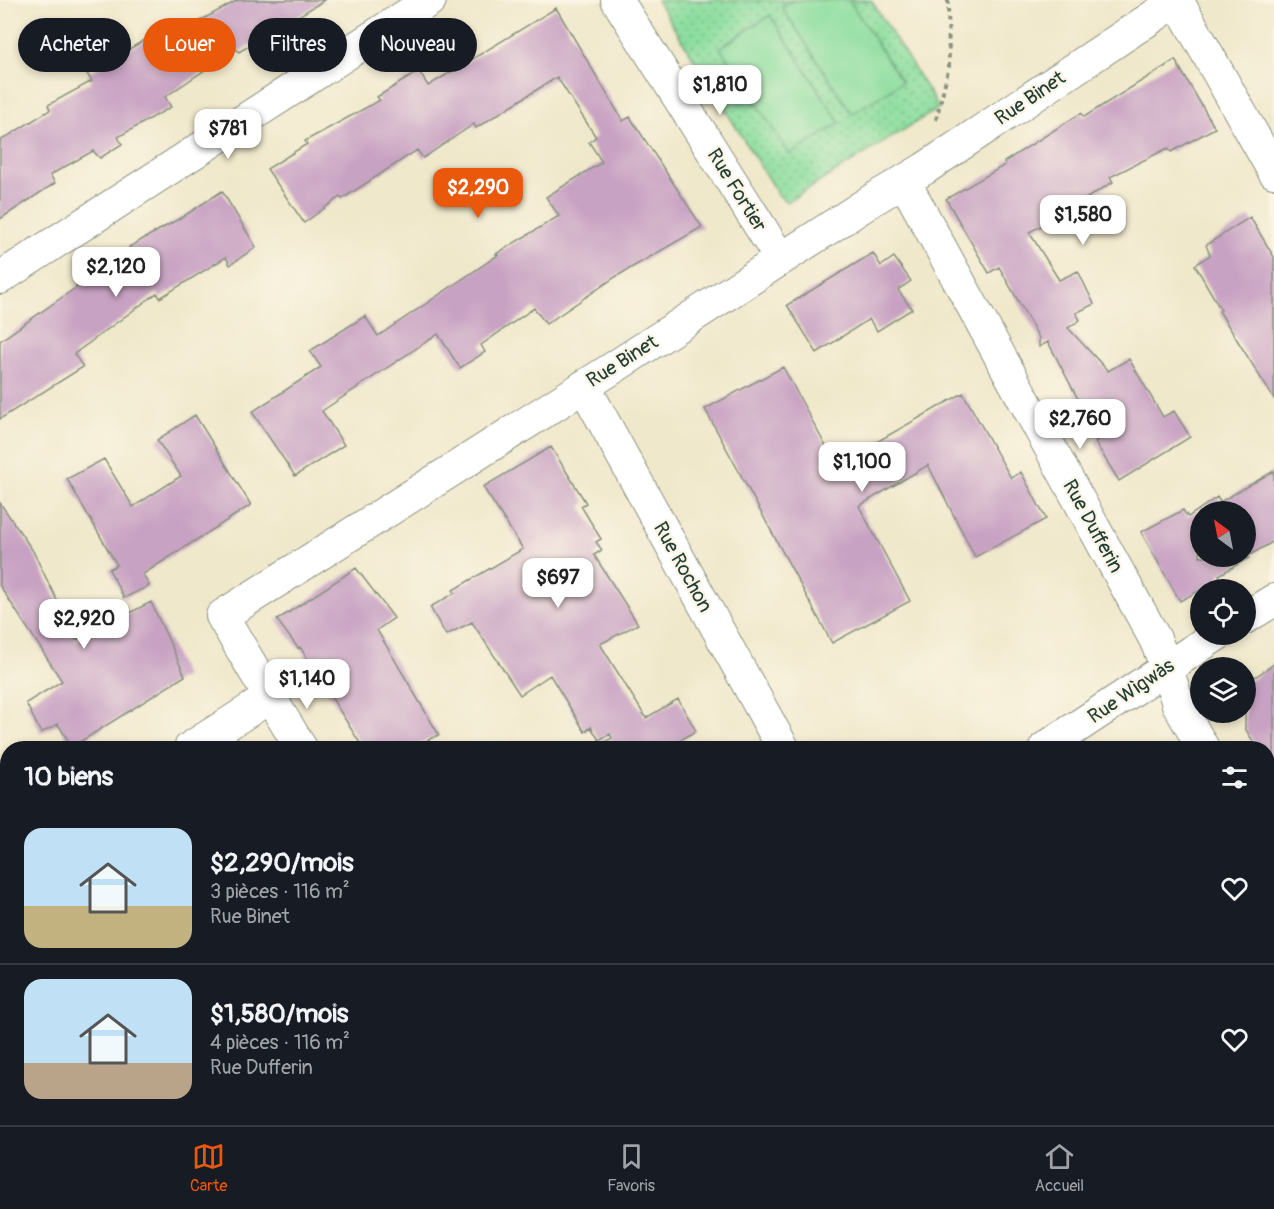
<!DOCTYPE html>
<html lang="fr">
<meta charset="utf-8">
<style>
:root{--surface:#171b24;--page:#242831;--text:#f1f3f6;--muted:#9ea1a6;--line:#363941;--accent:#ea580c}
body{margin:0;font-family:Pangolin,sans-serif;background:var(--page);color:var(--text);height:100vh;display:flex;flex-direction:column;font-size:22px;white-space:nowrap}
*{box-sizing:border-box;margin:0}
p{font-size:20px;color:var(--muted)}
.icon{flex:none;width:33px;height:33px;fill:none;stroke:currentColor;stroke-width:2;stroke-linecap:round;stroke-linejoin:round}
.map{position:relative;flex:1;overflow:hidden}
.sheet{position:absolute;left:0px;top:741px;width:1275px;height:384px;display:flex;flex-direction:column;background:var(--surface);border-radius:24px 24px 0 0;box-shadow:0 3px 9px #0003}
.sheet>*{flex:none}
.guide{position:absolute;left:18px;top:18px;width:600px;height:54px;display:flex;gap:12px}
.needle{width:39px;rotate:328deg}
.fabs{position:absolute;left:1190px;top:501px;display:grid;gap:12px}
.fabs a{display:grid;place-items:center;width:66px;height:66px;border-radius:50%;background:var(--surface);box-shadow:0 3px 9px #0003;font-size:30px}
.price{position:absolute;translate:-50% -51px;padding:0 14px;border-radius:12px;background:#fff;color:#222;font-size:20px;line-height:39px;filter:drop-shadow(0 2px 3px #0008)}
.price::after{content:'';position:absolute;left:50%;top:36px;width:18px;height:14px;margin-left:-9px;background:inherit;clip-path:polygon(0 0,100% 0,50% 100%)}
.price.on{background:var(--accent);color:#fff}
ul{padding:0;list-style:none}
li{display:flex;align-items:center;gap:18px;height:150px;padding:0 24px}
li+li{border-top:2px solid var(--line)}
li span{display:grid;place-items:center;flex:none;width:168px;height:120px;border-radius:18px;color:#555}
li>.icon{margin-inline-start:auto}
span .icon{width:72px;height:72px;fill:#fffc;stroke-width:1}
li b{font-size:26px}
h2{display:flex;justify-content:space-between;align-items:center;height:72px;padding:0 24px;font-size:26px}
.chip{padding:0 21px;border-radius:27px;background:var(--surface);box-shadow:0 3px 9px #0003;font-size:21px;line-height:54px}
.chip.on{background:var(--accent);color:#fff}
.tabs{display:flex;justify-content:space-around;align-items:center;height:84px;border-top:2px solid var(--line);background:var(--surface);font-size:16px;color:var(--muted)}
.tabs a{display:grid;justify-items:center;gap:3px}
.tabs .on{color:var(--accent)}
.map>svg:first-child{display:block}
.grass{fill:url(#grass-dots);stroke:#548d69;stroke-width:1.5}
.garden{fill:#8add9e;stroke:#548d69;stroke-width:1.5}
.building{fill:#c8a2c3;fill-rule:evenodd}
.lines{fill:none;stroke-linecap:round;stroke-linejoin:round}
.minor-casing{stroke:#889280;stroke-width:34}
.path{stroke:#889280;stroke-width:4;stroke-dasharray:4.5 4.5;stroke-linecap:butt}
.minor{stroke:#fff;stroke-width:32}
.labels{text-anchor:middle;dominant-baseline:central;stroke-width:4.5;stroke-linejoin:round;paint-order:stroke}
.street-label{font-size:20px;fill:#1f3d34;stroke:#fcf5e5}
</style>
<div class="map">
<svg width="1274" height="1125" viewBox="0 0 1274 1125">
<defs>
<pattern id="grass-dots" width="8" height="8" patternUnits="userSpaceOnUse" patternTransform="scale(1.5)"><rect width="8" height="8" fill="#8add9e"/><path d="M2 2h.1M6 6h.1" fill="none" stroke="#70b482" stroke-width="1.8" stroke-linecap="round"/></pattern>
</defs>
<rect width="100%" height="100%" fill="#fcf5e5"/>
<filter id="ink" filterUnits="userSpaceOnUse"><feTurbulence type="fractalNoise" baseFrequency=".0167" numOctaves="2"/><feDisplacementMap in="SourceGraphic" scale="12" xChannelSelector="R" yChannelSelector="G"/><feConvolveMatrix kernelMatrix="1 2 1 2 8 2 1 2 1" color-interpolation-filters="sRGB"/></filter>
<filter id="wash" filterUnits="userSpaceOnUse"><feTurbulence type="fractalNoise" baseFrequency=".008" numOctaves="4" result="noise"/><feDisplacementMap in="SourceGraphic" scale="24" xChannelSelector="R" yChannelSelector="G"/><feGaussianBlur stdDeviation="1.35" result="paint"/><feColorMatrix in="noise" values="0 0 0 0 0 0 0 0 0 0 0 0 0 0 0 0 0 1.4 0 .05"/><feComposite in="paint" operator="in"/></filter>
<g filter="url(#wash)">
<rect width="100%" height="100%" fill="#f0e8cb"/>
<path class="grass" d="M 657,0 L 871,0 L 939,108 L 787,202 L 778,195 Z"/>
<path class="garden" d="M 793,0 L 849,0 L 902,82 L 852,114 L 782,7 Z
M 770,15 L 840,123 L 790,155 L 720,48 Z"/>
<g id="blocks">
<path class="building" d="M 238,0 L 325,0 L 239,52 L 236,49 L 165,97 L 171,107 L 118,137 L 122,144 L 100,158 L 93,151 L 50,175 L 55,183 L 0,219 L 0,141 L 50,110 L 48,105 L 92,81 L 87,74 L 163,29 L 168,38 Z
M 556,8 L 623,121 L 630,117 L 702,227 L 617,276 L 546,324 L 534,308 L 481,345 L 485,352 L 460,368 L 438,334 L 322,411 L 344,445 L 295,476 L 252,412 L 321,367 L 310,351 L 365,316 L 378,336 L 498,255 L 496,254 L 559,216 L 546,197 L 602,162 L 589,142 L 596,137 L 557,77 L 476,128 L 474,124 L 423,158 L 417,150 L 342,199 L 340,197 L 304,223 L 267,169 L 307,144 L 305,141 L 380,100 L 377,97 L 419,71 L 428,86 Z
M 1175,60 L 1215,128 L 1171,152 L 1168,148 L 1110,177 L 1113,182 L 1064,212 L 1065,214 L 1029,232 L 1059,280 L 1078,271 L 1094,304 L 1076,313 L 1080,320 L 1068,328 L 1108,371 L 1129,359 L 1163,417 L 1174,411 L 1190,437 L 1119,481 L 1095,442 L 1099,439 L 1048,342 L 1039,347 L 1039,338 L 999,267 L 989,273 L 946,199 L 1005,165 L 1004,162 L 1081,113 L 1084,117 Z
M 222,191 L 256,247 L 230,265 L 226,257 L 160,298 L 157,293 L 74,354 L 83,367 L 0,419 L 0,341 L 131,249 L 129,247 L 184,216 Z
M 1250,217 L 1274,257 L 1274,399 L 1219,311 L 1221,310 L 1195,265 L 1210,255 L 1206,245 Z
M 873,253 L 881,266 L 894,257 L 911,281 L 898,290 L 912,309 L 877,331 L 869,319 L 817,353 L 787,305 Z
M 783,367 L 836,465 L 963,393 L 1011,478 L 1021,472 L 1046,519 L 975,557 L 928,465 L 859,506 L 910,601 L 832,643 L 705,409 Z
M 195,415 L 251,505 L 143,574 L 149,586 L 124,598 L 109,569 L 117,565 L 67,479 L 104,459 L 133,507 L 181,476 L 157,440 Z
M 551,447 L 586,503 L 581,506 L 601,539 L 596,542 L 602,550 L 594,555 L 638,624 L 600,644 L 646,718 L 678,699 L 696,731 L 667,748 L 594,748 L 612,738 L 610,734 L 599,740 L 591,727 L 585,732 L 550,675 L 520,695 L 472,622 L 446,635 L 430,607 L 455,593 L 453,590 L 523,549 L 483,487 Z
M 1274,471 L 1274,541 L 1248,556 L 1249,558 L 1219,575 L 1221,579 L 1180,601 L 1141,532 L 1183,510 L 1188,517 L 1217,497 L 1220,502 ZM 1200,512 L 1245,512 L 1245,556 L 1200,556 Z
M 0,503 L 33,551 L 76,640 L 151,602 L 185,676 L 72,747 L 58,724 L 41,733 L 26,703 L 62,681 L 0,586 Z
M 356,568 L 394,618 L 377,630 L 439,735 L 410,748 L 363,748 L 300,647 L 298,648 L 277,620 Z
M 1274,664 L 1274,776 L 1268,765 L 1268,748 L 1257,748 L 1245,728 L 1245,684 Z"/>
</g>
</g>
<g filter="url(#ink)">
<use href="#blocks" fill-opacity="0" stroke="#889280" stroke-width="1.5"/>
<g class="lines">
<g class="minor-casing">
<path id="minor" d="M 617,0 L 780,258
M 1177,0 L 1274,172
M 904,181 L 1155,639 L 1167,668 L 1178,704 L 1203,748
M 0,278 L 430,0
M 584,386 L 783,748
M 1245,618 L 1274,600
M 270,697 L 301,748
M 190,748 L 270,697 L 222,616 L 613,368 L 877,197 L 924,169 L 1178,0
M 1045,748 L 1218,634
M 0,776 L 8,790
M 1268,862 L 1274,874
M 0,867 L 8,863
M 181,1118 L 185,1125
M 696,1118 L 700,1125
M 455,1125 L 466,1118"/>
</g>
<path class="path" d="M 936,120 L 949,66 L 948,0"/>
<use href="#minor" class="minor"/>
</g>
</g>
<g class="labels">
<g class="street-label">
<text transform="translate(1030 98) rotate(-34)">Rue Binet</text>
<text transform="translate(737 190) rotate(58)">Rue Fortier</text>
<text transform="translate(622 361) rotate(-32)">Rue Binet</text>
<text transform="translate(1093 526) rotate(61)">Rue Dufferin</text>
<text transform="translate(683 567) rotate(61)">Rue Rochon</text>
<text transform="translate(1131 691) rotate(-34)">Rue Wìgwàs</text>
</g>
</g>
</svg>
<div class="fabs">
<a><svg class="needle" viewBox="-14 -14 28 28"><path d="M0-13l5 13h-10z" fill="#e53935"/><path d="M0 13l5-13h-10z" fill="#9ea1a6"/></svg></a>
<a><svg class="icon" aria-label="locate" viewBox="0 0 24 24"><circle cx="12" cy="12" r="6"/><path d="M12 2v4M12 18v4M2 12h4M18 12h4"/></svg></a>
<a><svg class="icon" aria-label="layers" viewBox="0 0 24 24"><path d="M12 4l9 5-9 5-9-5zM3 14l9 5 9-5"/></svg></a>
</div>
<b class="price" style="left:720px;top:116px">$1,810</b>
<b class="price" style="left:228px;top:160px">$781</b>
<b class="price on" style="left:478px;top:219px">$2,290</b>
<b class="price" style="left:1083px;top:246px">$1,580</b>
<b class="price" style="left:116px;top:298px">$2,120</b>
<b class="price" style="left:1080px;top:450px">$2,760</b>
<b class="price" style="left:862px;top:493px">$1,100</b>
<b class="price" style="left:558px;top:609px">$697</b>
<b class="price" style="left:84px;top:650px">$2,920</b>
<b class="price" style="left:307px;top:710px">$1,140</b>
<div class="guide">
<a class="chip">Acheter</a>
<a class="chip on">Louer</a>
<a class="chip">Filtres</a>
<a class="chip">Nouveau</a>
</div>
<section class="sheet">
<h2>10 biens<svg class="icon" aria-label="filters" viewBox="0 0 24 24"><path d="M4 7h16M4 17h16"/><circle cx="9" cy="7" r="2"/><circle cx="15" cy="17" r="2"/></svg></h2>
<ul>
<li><span style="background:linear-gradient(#bfe0f5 65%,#c2b280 0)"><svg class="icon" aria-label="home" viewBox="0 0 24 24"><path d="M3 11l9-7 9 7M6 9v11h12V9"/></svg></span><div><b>$2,290/mois</b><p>3 pièces · 116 m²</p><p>Rue Binet</p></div><svg class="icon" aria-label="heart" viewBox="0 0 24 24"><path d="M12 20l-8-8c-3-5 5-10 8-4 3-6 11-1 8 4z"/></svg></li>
<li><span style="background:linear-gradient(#bfe0f5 70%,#b9a48a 0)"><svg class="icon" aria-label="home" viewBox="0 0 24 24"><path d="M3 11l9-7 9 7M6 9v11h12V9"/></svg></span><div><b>$1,580/mois</b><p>4 pièces · 116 m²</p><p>Rue Dufferin</p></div><svg class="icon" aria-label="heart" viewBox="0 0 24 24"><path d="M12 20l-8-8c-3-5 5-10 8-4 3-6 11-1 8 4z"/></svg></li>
</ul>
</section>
</div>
<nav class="tabs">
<a class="on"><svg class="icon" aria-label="map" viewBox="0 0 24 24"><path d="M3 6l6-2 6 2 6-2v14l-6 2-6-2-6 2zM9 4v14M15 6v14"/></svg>Carte</a>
<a><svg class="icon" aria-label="saved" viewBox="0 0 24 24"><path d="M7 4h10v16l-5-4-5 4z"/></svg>Favoris</a>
<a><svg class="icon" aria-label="home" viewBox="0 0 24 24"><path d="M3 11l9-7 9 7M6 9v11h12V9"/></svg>Accueil</a>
</nav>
